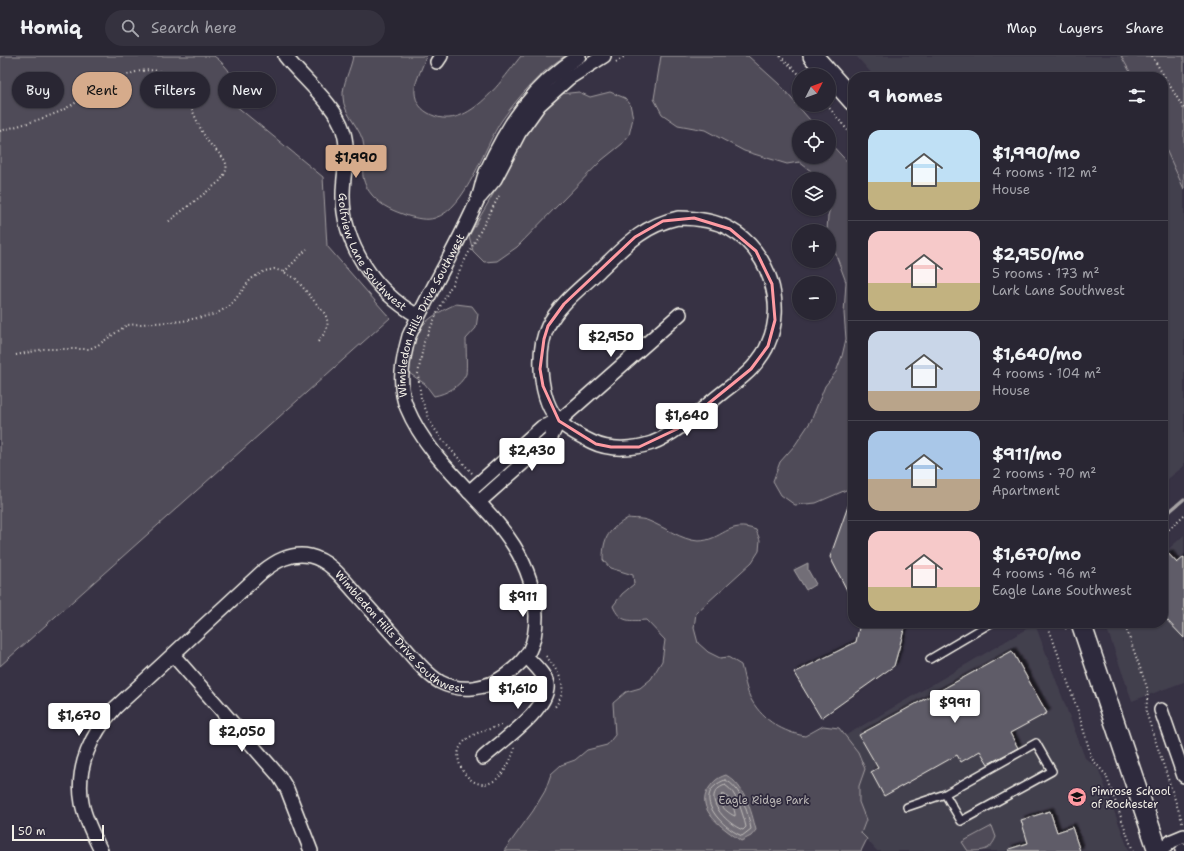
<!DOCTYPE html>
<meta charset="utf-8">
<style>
:root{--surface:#292633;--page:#35323f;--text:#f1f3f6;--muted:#a5a5ac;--line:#45434e;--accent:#d6ab8b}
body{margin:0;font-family:"Shantell Sans",sans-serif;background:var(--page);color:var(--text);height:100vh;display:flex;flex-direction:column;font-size:15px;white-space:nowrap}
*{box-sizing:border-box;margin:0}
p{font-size:13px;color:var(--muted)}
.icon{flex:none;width:22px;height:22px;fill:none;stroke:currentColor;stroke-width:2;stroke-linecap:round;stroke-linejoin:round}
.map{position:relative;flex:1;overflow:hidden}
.drawer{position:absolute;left:848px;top:16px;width:320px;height:556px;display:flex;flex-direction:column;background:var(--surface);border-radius:16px;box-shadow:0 1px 3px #0004,0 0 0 1px var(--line)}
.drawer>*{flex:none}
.banner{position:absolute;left:12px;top:16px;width:380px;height:36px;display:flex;gap:8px}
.needle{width:26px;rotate:48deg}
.fabs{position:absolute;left:792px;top:12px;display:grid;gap:8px}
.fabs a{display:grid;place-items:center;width:44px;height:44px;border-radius:50%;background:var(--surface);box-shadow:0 1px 3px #0004,0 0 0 1px var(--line);font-size:20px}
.scale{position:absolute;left:12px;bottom:10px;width:92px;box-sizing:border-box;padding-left:4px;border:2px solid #f4f1e8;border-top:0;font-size:11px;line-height:14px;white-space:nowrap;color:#f4f1e8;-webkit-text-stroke:3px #2f2a3d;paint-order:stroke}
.price{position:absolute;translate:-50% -34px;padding:0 9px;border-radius:4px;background:#fff;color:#222;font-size:13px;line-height:26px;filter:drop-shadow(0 1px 2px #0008)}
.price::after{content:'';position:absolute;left:50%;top:24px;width:12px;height:9px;margin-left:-6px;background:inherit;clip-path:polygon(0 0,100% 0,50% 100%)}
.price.active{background:var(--accent);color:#111}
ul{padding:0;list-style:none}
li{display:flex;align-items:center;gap:12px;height:100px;padding:0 20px}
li+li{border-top:1px solid var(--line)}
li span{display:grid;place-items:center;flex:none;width:112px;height:80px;border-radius:12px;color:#555}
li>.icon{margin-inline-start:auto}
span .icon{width:48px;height:48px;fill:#fffc;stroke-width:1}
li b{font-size:17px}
h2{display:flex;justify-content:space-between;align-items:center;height:48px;padding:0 20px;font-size:17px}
.pill{padding:0 14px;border-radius:18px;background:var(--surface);box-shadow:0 1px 3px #0004,0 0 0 1px var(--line);font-size:14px;line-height:36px}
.pill.active{background:var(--accent);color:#111}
header{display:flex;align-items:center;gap:24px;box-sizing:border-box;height:56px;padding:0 20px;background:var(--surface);border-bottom:1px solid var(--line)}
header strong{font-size:19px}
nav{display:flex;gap:22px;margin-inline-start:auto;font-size:14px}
.search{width:280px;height:36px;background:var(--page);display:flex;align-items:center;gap:10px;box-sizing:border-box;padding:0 14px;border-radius:22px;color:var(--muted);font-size:15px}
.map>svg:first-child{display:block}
.built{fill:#433f4e}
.green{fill:#504b59;stroke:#a29ea0}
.water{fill:#726e77;stroke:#a6a2a4}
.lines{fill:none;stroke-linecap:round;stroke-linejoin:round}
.shore{stroke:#c0bdbb;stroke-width:1}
.stream{stroke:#a6a2a4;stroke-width:3.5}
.building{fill:#5f5c67;stroke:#f4f1e8;filter:url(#shadow)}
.service-casing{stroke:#f4f1e8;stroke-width:10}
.minor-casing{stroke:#f4f1e8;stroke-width:16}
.secondary-casing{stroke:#f4f1e8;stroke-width:22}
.path{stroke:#f4f1e8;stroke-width:2;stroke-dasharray:1 3;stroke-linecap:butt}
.service{stroke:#2f2a3d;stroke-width:7}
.minor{stroke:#2f2a3d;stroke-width:13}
.secondary{stroke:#2f2a3d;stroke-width:19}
.marked{fill:none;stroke:#ff9aa2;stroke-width:3;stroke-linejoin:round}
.labels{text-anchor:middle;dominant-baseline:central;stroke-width:3.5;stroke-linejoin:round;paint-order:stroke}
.street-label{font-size:11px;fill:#f4f1e8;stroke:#2f2a3d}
.poi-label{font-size:11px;fill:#f4f1e8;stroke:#2f2a3d;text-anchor:start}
.park-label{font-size:11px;fill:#bbb7b6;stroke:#2f2a3d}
</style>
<header>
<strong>Homiq</strong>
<div class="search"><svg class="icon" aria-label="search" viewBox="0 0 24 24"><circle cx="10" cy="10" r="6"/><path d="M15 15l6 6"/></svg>Search here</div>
<nav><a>Map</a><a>Layers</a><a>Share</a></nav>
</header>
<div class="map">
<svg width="1184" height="795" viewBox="0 0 1184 795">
<defs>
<filter id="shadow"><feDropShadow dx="3.5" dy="-3.5" stdDeviation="1" flood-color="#0009"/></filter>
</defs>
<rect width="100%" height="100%" fill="#373244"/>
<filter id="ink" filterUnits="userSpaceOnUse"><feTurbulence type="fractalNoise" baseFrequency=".025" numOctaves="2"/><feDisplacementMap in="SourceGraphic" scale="8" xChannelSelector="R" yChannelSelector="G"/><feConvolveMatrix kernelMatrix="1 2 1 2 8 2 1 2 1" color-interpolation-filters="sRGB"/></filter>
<g filter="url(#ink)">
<path class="built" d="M 856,0 L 1121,0 L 1133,21 L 875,21 Z
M 1163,87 L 1184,133 L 1184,410 L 1163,427 Z
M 1184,479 L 1184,626 L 1132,645 L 1105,567 L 1163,567 L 1163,498 Z
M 1035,568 L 1085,702 L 1098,712 L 1129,795 L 877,795 L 861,777 L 826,691 Z"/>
<path class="green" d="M 0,0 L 214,0 C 229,11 235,23 240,41 L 235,49 L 323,121 L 327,190 L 390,262 L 0,610 Z
M 353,0 L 426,0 C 424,8 415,26 415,32 C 414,43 419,52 428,57 C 466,79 501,25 521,0 L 565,0 C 540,16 519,40 502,64 C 484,90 467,152 435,162 C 426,165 416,162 408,160 C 394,155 382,151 372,139 C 357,121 365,111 364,91 C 363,73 343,59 343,41 C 342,28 351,13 353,0 Z
M 661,0 L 748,0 L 779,28 L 816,71 L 799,71 L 799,101 L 829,101 L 829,86 L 853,112 L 853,431 L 816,447 L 795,449 L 781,439 L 773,425 L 780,406 L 795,389 L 811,365 L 825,330 L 836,316 L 842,300 L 846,283 L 844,257 L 846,226 L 829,180 L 829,175 L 827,174 L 828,160 L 832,145 L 829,139 L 829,123 L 818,123 L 811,115 L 799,106 L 787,108 L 744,95 L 705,74 L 678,69 L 662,58 L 654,43 Z
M 1121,0 L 1184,0 L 1184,133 L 1163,87 L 1163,21 L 1133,21 Z
M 579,36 L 590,41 L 610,36 L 625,42 L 630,48 L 633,62 L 629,79 L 622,88 L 602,104 L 517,191 L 497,205 L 484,206 L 473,195 L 469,180 L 507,114 L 520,86 L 540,58 L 560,38 Z
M 456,248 L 472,250 L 478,258 L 476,272 L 466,283 C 466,290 467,314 466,318 C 461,330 446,338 434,340 L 425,328 L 409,317 C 405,279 424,262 456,248 Z
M 628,462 C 634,463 643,462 649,465 C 664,471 682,484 698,485 C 722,485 728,463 756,474 L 760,484 L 759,495 L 752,506 L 696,557 L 694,572 L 698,587 L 708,596 L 720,602 L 728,601 L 741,609 C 744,620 746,635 752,645 C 764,665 783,676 805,680 L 823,670 L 839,672 L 858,696 L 865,713 L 859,730 L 859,746 L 866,764 L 861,777 L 867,783 L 861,795 L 504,795 L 533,755 L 545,735 L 551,718 L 561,709 L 575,704 L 587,694 L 607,689 L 615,679 L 613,647 L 626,636 L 640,632 L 651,623 L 662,605 L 665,584 L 646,564 C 630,565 620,567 613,550 L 622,538 L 634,528 L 633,519 L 610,512 L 603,504 C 603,480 609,474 628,462 Z
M 992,770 L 996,781 C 990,795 984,795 968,795 L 962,786 Z"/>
<path class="water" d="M 808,507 L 808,514 L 816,528 L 806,534 L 794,514 Z
M 726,719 C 745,730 751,754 756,774 L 751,780 L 741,785 C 725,773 693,754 709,732 C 714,725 717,722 726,719 Z"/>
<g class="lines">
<path class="shore" d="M 725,724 C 741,730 748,757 751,773 L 742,780 C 721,771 689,738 725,724 Z
M 725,729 C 737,736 743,758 746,771 L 743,774 C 728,769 697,739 725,729 Z
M 723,738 C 729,739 736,755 735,760 C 731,759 719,750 719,744 C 719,742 722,739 723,738 Z"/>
<path class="stream" d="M 1163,461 L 1184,443"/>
</g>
<path class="building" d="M 852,439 L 853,440 L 853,546 L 830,501 Z
M 1168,497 L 1177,507 L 1184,501 L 1184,582 L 1163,560 L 1163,502 Z
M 860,567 L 906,567 L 894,610 L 821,662 L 794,617 L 856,586 Z
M 1012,595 L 1047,657 L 1010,677 L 1018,692 L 988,708 L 980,695 L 961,706 L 957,699 L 884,740 L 871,716 L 878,712 L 859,679 Z
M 1050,755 L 1057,776 L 1072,771 L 1080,795 L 1009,795 L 1009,793 L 1028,787 L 1021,764 Z"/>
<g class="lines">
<g class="service-casing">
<path id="service" d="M 930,603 L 991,567
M 1036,687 L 1052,715 L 961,765 L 945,738 Z
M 907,751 L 945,738"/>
</g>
<g class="minor-casing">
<g id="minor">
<path id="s1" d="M 285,0 C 302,22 335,48 343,74 C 350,94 343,118 343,138 C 342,188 375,236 418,260"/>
<path d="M 437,6 L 441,0"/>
<path d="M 480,141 L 495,123 L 519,77 L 539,49 L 569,22 L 604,0"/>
<path d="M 678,162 C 696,162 714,164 730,173 C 769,195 786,248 768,288 C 765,297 758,305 752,312 C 744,321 732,329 722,337 C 700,354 678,377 652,387 C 634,393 610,395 592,386 C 582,381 567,374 559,365 C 539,344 536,295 548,270 C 559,248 582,231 599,215 C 625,190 642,170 678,162 Z"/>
<path d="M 469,436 L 542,371 L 559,365 L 680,258"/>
<path d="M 479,446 L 550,383 L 559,365"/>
<path d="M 173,599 L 279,720 L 287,733 L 311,795"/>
<path d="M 1161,654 L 1184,720"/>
<path d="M 483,702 C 499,687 551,652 547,628 C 545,618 534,609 527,601"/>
<path id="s2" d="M 101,795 C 94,780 85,764 82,747 C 75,711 92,677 115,652 L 262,516 C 276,505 291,496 310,500 C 328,504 341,520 353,534 C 370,553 387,572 405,592 C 415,603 426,618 440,626 C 461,637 487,633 506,619 C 529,602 536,589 536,560 C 533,466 440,431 407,352 C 397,330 403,302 409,280 C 430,234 457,191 477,145 C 481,136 482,125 486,116 C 508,67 533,30 579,0"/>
<path d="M 1160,795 L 1172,785 L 1184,780"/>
<path d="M 1182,795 L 1184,794"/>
</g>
</g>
<g class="secondary-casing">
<path id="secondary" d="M 813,0 L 853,45
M 1081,567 L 1158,795"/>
</g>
<path class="path" d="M 780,0 L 800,19
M 1152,0 L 1184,53
M 616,6 L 625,0
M 827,49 L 853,81
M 0,75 C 20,69 41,64 61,55 C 87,42 138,0 168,19 C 189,36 193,62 207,84 C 218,100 237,105 219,126 L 168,166
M 284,216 L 307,193
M 16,299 L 44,293 L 89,293 L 98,289 L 127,269 L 183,265 L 216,258 L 231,249 L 251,223 L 265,215 L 274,213 L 284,216 L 296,223 L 325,258 C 331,271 325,277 317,287
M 472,417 L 443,385 L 432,369 L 421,342 L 418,318 L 424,286 L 440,251 L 499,140
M 1163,479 L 1184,459
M 1047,567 L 1078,655 L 1092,703 L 1106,719 L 1133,795
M 1061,567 L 1064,573 L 1067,572
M 1124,567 L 1148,634 L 1146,656 L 1183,768
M 546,600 C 560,618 571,633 553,653
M 501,669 C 487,675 474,675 463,687 C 443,708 491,765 515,692"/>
<use href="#service" class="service"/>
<use href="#minor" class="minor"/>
<use href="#secondary" class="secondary"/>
</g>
</g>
<path class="marked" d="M 694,162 L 730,173 L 756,195 L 772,228 L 775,264 L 768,290 L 751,313 L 677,373 L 639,391 L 611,391 L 596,388 L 559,365 L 543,330 L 540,313 L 544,283 L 548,270 L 564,248 L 635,181 L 663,165 Z"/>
<defs>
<g id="school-disc" transform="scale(1)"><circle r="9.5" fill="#ff9aa2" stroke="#2f2a3d"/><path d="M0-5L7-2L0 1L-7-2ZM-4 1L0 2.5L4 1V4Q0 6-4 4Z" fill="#111"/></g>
</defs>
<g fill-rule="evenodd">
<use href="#school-disc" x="1077" y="741"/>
</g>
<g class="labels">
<g class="street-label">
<text stroke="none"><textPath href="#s1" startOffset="226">Golfview Lane Southwest</textPath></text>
<text stroke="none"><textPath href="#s2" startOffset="1080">Wimbledon Hills Drive Southwest</textPath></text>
<text stroke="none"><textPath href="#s2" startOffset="529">Wimbledon Hills Drive Southwest</textPath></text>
</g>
<g class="poi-label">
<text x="1091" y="735">Pimrose School<tspan x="1091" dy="13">of Rochester</tspan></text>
</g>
<g class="park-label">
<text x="764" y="744">Eagle Ridge Park</text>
</g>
</g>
</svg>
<div class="fabs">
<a><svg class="needle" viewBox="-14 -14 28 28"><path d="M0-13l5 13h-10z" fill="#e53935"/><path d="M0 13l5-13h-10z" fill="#a5a5ac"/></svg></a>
<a><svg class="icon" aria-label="locate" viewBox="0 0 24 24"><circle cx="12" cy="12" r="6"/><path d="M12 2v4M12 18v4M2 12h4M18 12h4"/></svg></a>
<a><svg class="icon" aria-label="layers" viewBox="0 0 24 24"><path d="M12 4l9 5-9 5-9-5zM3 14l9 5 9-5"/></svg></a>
<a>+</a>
<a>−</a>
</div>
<div class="scale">50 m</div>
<b class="price active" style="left:356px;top:123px">$1,990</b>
<b class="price" style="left:611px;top:302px">$2,950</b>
<b class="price" style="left:687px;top:381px">$1,640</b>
<b class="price" style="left:532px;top:416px">$2,430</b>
<b class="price" style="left:523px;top:562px">$911</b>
<b class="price" style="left:518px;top:654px">$1,610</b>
<b class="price" style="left:955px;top:668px">$991</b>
<b class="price" style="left:79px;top:681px">$1,670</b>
<b class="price" style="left:242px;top:697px">$2,050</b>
<div class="banner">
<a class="pill">Buy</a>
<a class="pill active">Rent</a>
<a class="pill">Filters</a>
<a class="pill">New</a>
</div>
<section class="drawer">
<h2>9 homes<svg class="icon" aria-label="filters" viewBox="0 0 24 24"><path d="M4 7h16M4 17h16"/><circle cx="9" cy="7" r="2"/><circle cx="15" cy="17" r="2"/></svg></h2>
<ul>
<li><span style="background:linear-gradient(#bfe0f5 65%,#c2b280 0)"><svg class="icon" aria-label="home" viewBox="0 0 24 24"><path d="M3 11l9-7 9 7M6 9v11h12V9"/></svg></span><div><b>$1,990/mo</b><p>4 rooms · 112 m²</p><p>House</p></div></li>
<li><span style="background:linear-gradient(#f6c9c9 65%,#c2b280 0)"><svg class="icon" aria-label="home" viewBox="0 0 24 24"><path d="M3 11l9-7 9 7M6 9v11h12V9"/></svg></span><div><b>$2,950/mo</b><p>5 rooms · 173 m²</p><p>Lark Lane Southwest</p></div></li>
<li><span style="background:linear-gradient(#c9d6e8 75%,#b9a48a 0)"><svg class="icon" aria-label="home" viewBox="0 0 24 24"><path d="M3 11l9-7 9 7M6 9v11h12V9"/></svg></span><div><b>$1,640/mo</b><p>4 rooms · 104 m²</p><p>House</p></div></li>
<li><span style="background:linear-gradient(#a9c7e8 60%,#b9a48a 0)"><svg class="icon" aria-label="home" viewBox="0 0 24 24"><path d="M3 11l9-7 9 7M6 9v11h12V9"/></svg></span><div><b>$911/mo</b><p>2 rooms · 70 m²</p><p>Apartment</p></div></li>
<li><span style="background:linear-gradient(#f6c9c9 70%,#c2b280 0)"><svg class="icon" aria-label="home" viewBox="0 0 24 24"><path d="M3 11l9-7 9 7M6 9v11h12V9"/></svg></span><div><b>$1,670/mo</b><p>4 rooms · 96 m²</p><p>Eagle Lane Southwest</p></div></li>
</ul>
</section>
</div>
